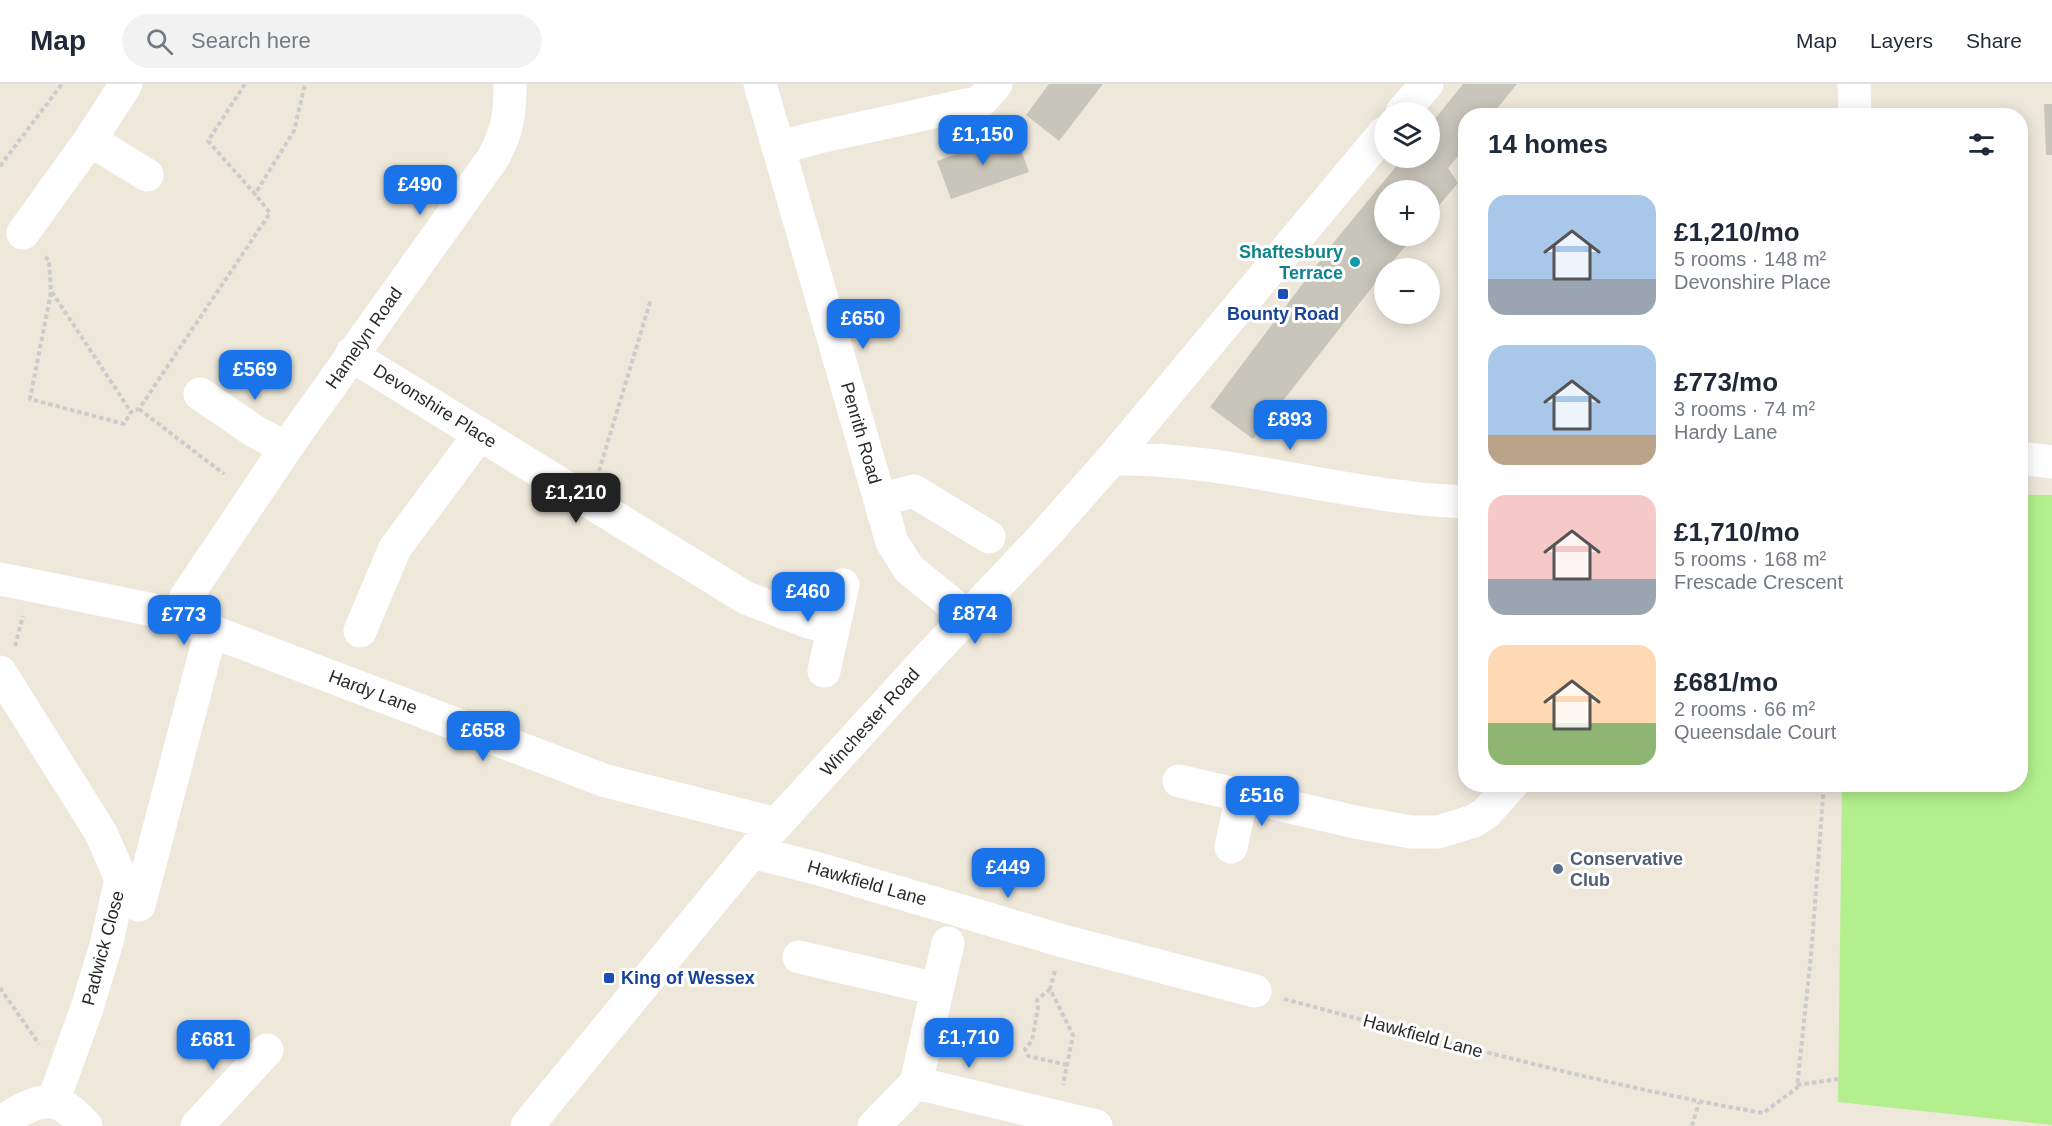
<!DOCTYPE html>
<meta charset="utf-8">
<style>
:root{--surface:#fff;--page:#f2f2f3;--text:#1f2937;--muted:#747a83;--line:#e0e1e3;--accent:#1a73e8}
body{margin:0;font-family:Helvetica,sans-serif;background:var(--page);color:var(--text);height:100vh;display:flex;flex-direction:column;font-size:22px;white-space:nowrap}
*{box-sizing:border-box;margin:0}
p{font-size:20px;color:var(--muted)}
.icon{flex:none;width:33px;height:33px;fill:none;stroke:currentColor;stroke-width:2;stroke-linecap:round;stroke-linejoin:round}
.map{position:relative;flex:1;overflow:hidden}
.panel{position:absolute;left:1458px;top:24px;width:570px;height:684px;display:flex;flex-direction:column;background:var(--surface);border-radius:24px;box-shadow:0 3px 15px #0003}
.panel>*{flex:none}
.buttons{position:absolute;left:1374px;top:18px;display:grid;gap:12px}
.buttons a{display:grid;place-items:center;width:66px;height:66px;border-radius:50%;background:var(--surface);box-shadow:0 3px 15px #0003;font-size:30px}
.price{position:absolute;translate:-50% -51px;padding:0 14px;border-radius:12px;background:var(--accent);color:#fff;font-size:20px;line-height:39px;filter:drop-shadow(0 2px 3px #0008)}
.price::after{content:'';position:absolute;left:50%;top:36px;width:18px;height:14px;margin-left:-9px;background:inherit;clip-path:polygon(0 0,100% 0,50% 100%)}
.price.current{background:#222;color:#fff}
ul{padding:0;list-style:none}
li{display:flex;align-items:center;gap:18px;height:150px;padding:0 30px}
li span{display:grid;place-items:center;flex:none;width:168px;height:120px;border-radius:18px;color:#555}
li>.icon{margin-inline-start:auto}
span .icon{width:72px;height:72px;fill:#fffc;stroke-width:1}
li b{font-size:26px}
h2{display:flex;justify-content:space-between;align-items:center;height:72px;padding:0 30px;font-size:26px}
header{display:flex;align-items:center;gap:36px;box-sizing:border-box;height:84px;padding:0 30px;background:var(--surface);border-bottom:2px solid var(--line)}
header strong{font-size:28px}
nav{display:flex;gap:33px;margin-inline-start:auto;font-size:21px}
.search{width:420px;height:54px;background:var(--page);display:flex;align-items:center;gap:15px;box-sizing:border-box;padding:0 21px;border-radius:33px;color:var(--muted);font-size:22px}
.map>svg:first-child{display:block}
.pitch{fill:#b3f08d}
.building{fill:#c8c5ba}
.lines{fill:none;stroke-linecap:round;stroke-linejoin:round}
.path{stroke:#ccc;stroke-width:4;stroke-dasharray:4.5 3;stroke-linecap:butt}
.minor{stroke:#fff;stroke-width:33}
.culture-dot{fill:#0f9aa8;stroke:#fff;stroke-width:2}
.transit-dot{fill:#1a4fb4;stroke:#fff;stroke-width:2}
.service-dot{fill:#5c6f8a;stroke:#fff;stroke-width:2}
.labels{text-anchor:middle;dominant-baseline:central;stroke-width:6;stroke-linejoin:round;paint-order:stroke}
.culture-label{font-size:18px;font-weight:bold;fill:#0d838f;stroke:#fff;text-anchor:end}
.transit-label{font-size:18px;font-weight:bold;fill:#164399;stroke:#fff}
.street-label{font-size:18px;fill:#2a2a2a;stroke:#fff}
.service-label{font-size:18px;font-weight:bold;fill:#4e5e75;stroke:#fff;text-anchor:start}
</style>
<header>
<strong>Map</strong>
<div class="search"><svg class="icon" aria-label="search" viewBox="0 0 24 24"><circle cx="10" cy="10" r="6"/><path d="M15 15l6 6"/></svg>Search here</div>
<nav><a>Map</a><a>Layers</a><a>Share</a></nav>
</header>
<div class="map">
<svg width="2052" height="1042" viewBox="0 0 2052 1042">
<rect width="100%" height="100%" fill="#ede8da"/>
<path class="pitch" d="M 2021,411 L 2052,411 L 2052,1041 L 1838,1018 L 1842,701 L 2020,700 Z"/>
<path class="building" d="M 1049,0 L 1103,0 L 1059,57 L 1026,31 Z
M 1463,0 L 1517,0 L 1491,32 L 1466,32 L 1466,63 L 1448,84 L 1458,99 L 1430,132 L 1430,106 L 1384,106 L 1384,152 L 1414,152 L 1387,184 L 1384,184 L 1384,188 L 1253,355 L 1210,323 L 1334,158 L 1403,74 L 1430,74 L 1430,41 Z
M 2044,20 L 2052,20 L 2052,71 L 2046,71 Z
M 1015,49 L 1029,88 L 951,115 L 937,77 Z"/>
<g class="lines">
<path class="path" d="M 245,0 L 208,57 L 255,110 L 294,47 L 305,0
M 0,82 L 62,0
M 45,173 L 49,176 L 51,208 L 30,315 L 124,340 L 131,328 L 139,325 L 270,129 L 255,110
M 52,208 L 131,328
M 139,325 L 224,390
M 599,387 L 651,215
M 15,562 L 23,532
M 1055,887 L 1050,905 L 1073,951 L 1063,1001
M 0,904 L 39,960
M 1050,905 L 1037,916 L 1038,924 L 1032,957 L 1025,965 L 1028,972 L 1067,981
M 1284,915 C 1443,957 1601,1001 1763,1029 L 1797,1004 L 1811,871 L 1824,700
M 1797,1001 L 1838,995
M 1692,1042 L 1699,1018"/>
<path class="minor" d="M 760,0 L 892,458 L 909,485 L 967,532
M 1854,0 L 1855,32
M 1402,28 L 1427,0
M 90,56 L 147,91
M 779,64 L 815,54 L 980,18 L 996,0
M 23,149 L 90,56 L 126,0
M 352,269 L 367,281 L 746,514 L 809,538 L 833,545
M 200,310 L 254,347 L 286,364
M 2020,374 L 2052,378
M 1112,375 C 1212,373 1307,402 1406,413 C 1426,416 1446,417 1466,418
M 880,416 L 914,407 L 989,453
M 0,495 L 178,531 L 211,547 L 606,697 L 777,740
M 178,531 L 186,513 L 286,364 L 493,74 C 508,47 510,30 510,0
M 360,547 L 395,464 L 480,350
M 824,587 L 843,501
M 0,588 L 101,749 L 121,795 L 107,858 L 87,924 L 53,1018
M 1179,697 L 1355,738 L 1411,748 L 1438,748 L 1474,737 L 1486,729 L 1512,700
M 1231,763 L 1242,712
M 752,768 L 819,785 L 1063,857 L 1255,907
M 139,821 L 211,547
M 799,873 L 937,905
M 916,999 L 948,859
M 0,1040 C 13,1030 35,1016 52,1018 C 64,1019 78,1033 86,1042
M 197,1042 L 267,966
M 527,1042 L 763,755 L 928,574 L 1044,452 L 1112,375 L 1384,49
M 874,1042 L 916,999 L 1096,1042"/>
</g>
<circle class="culture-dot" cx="1355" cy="178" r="6"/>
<g class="transit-dot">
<rect x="1277" y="204" width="12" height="12" rx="3"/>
<rect x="603" y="888" width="12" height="12" rx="3"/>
</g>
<circle class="service-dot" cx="1558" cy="785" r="6"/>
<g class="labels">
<g class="culture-label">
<text x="1343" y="168">Shaftesbury<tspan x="1343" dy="21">Terrace</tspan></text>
</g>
<g class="transit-label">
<text x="1283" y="230">Bounty Road</text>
<text x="621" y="894" text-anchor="start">King of Wessex</text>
</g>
<g class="street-label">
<text transform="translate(364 254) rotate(-55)">Hamelyn Road</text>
<text transform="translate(435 322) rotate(32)">Devonshire Place</text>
<text transform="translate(861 349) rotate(74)">Penrith Road</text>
<text transform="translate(373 608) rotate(21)">Hardy Lane</text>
<text transform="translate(870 638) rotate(-48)">Winchester Road</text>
<text transform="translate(867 799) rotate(16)">Hawkfield Lane</text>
<text transform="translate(103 864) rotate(-75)">Padwick Close</text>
<text transform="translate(1423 952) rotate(15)">Hawkfield Lane</text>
</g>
<g class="service-label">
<text x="1570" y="775">Conservative<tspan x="1570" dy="21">Club</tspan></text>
</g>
</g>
</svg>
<div class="buttons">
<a><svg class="icon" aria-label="layers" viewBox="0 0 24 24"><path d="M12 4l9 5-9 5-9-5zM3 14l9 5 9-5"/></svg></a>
<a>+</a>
<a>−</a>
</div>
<b class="price" style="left:983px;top:82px">£1,150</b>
<b class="price" style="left:420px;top:132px">£490</b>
<b class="price" style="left:863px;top:266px">£650</b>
<b class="price" style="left:255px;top:317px">£569</b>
<b class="price" style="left:1290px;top:367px">£893</b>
<b class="price current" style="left:576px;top:440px">£1,210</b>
<b class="price" style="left:808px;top:539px">£460</b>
<b class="price" style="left:975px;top:561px">£874</b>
<b class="price" style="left:184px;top:562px">£773</b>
<b class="price" style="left:483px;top:678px">£658</b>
<b class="price" style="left:1262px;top:743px">£516</b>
<b class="price" style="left:1008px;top:815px">£449</b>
<b class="price" style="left:969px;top:985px">£1,710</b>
<b class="price" style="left:213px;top:987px">£681</b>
<section class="panel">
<h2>14 homes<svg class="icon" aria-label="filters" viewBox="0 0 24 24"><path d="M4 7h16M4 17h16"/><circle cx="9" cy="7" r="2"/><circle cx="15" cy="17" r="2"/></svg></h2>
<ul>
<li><span style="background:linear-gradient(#a9c7e8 70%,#9aa5b1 0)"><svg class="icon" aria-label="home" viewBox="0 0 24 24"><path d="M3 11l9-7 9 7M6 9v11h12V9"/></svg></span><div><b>£1,210/mo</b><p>5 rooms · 148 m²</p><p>Devonshire Place</p></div></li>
<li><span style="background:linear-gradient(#a9c7e8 75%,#b9a48a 0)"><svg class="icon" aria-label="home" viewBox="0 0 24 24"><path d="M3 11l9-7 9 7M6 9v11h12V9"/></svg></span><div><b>£773/mo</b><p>3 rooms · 74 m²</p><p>Hardy Lane</p></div></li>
<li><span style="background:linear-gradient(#f6c9c9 70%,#9aa5b1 0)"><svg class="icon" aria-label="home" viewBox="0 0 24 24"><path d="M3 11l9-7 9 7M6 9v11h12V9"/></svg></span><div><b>£1,710/mo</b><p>5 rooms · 168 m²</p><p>Frescade Crescent</p></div></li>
<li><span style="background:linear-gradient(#ffd9b3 65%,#8fb573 0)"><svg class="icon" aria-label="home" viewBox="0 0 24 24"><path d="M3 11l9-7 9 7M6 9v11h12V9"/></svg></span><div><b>£681/mo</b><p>2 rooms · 66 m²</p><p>Queensdale Court</p></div></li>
</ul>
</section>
</div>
